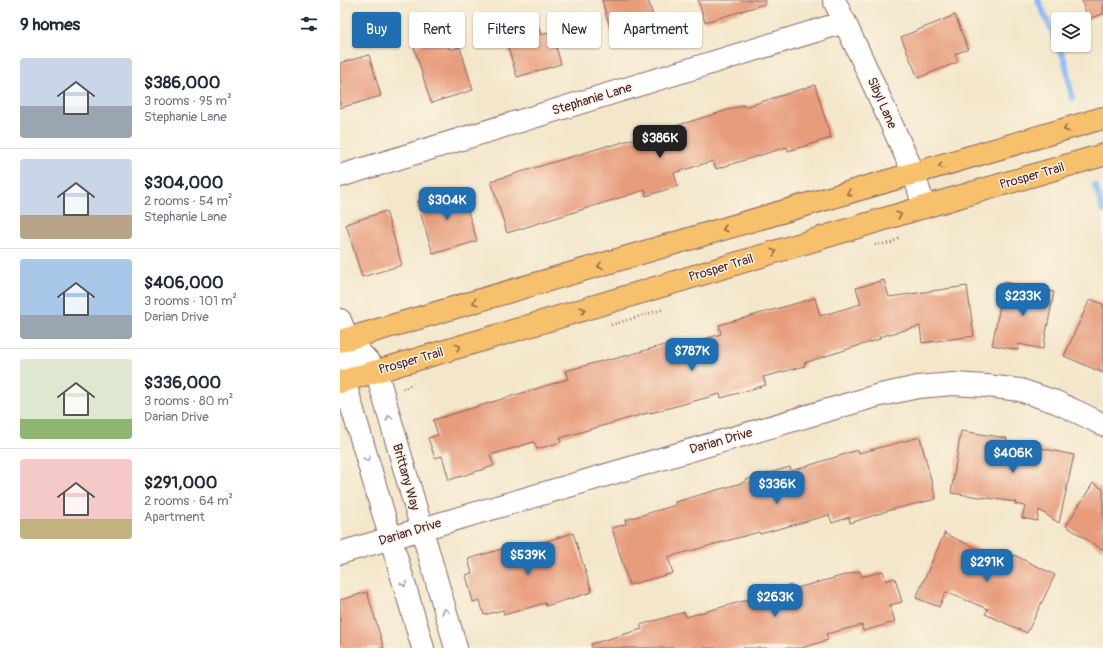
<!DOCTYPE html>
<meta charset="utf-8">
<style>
:root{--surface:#fff;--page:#f2f2f3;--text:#1f2937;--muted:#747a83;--line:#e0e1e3;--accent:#1f6fb2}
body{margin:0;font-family:Pangolin,sans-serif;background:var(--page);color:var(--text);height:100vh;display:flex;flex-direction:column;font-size:15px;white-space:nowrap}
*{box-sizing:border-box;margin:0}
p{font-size:13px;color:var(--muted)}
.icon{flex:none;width:22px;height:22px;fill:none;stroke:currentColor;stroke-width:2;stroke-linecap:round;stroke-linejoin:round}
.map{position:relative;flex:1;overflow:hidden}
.sheet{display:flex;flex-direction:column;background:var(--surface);width:340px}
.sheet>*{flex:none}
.guide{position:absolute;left:12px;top:12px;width:380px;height:36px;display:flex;gap:8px}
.buttons{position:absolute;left:711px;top:12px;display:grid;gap:8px}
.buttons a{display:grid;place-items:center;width:40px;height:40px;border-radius:4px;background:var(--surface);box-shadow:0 1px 3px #0004;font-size:20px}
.price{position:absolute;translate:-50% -34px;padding:0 9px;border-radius:8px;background:var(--accent);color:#fff;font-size:13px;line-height:26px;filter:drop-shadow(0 1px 2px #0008)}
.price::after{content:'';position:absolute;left:50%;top:24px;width:12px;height:9px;margin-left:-6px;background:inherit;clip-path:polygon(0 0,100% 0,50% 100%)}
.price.selected{background:#222;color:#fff}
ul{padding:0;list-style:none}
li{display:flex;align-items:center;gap:12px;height:100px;padding:0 20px}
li+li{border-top:1px solid var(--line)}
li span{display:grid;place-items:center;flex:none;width:112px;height:80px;border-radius:4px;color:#555}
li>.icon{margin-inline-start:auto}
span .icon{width:48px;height:48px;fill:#fffc;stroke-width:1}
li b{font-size:17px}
h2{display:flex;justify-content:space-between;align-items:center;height:48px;padding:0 20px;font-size:17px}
.tag{padding:0 14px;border-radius:4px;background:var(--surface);box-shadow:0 1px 3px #0004;font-size:14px;line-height:36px}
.tag.selected{background:var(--accent);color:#fff}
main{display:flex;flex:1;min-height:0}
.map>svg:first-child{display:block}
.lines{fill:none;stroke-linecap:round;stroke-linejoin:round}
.stream{stroke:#87bbf5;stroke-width:6}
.building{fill:#e79c7c}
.minor-casing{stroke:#856563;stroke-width:24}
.major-casing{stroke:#856563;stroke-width:24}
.path{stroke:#856563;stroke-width:2.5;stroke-dasharray:1 3;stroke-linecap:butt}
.minor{stroke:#fff;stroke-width:22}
.major{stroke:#f7c06c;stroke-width:22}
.oneway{stroke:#986748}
.oneway2{stroke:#ae9aa0}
.labels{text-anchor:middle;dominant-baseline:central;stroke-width:3;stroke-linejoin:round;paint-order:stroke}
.street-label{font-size:13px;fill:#4a1f2b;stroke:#fcf5e5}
</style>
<main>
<section class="sheet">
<h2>9 homes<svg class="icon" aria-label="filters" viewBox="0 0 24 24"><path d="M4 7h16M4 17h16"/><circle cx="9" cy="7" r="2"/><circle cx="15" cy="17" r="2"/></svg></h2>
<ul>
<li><span style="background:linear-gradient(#c9d6e8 60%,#9aa5b1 0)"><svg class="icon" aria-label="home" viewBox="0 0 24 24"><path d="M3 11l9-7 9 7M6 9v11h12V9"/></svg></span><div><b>$386,000</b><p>3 rooms · 95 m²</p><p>Stephanie Lane</p></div></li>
<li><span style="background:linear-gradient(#c9d6e8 70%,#b9a48a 0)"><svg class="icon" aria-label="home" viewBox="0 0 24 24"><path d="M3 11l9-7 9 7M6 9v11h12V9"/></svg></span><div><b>$304,000</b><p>2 rooms · 54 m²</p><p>Stephanie Lane</p></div></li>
<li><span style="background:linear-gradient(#a9c7e8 70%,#9aa5b1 0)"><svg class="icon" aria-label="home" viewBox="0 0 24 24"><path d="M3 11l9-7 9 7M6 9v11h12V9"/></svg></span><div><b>$406,000</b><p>3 rooms · 101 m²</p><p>Darian Drive</p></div></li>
<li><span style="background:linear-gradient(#dfe7d0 75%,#8fb573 0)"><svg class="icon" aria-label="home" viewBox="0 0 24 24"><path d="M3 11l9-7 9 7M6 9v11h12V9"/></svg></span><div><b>$336,000</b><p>3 rooms · 80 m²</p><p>Darian Drive</p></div></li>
<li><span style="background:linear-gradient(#f6c9c9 75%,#c2b280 0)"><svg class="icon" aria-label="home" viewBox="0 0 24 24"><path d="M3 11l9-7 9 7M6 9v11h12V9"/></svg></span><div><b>$291,000</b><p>2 rooms · 64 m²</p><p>Apartment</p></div></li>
</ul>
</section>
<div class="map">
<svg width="763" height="648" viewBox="0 0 763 648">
<rect width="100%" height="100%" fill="#fcf5e5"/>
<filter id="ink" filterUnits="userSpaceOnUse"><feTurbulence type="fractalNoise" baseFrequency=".025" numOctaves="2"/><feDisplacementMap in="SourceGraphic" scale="8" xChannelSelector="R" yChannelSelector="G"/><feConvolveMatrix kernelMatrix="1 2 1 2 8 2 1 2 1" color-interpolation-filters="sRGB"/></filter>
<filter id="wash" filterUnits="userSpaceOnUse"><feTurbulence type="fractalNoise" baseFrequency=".012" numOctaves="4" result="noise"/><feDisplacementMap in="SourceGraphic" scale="16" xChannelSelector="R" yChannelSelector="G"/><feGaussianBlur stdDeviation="0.9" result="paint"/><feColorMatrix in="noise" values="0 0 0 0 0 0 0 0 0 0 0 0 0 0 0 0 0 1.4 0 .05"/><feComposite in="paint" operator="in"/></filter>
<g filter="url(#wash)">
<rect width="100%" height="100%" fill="#f3e6ca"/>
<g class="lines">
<path class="stream" d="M 698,0 L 718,45
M 718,45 L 725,61 L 732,98
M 755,185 L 763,211"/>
</g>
<g id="blocks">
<path class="building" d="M 262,0 L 308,0 L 319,35 L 276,48 Z
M 358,0 L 425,0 L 425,4 L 365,22 Z
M 742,0 L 763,0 L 763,14 L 748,19 Z
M 615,15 L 628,49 L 615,54 L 618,62 L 578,78 L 561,37 Z
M 196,18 L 201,35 L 212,32 L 221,64 L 177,77 L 162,28 Z
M 106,37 L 110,50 L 120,47 L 133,90 L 91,103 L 74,47 Z
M 29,55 L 41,96 L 0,108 L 0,63 Z
M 475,85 L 491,138 L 448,151 L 447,147 L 376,169 L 373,161 L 334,173 L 338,186 L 306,196 L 305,190 L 167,233 L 151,181 L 270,145 L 270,146 L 404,105 L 405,107 Z
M 121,188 L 137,241 L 93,254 L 77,202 Z
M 46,211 L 62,265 L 22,277 L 6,224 Z
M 544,280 L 549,297 L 627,286 L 634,336 L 582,343 L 580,326 L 539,337 L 540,339 L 464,363 L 465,366 L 423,377 L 426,385 L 381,398 L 380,394 L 311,413 L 311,412 L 220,438 L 221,442 L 197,449 L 194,442 L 150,455 L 154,466 L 109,480 L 102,456 L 95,458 L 88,438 L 98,435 L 93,420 L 228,379 L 225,371 L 269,359 L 270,360 L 339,341 L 341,346 L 381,334 L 379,325 L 475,298 L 480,316 L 521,304 L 516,288 Z
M 665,282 L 714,292 L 703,349 L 679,344 L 678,350 L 652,345 Z
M 750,299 L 763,304 L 763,373 L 724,356 Z
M 621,431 L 667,438 L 666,441 L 734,455 L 719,523 L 699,510 L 697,521 L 682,518 L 685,506 L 675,504 L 676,502 L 611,493 Z
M 580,437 L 596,499 L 550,510 L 510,523 L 509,517 L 492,523 L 489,515 L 420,534 L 419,532 L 328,557 L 333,573 L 289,585 L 272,528 L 286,524 L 285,520 L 336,505 L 335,502 L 405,482 L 405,480 L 450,467 L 451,471 L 518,450 L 519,453 Z
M 753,483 L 763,489 L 763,550 L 726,526 Z
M 605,532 L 605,534 L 670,563 L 674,555 L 715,575 L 687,633 L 645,614 L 648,609 L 606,592 L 599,607 L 576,598 Z
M 233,533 L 252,592 L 206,606 L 205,603 L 164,615 L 163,610 L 144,615 L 140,600 L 133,602 L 126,575 L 132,573 L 128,559 L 172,546 L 174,551 Z
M 520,571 L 522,577 L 543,571 L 546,581 L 555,578 L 562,602 L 550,605 L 555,622 L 523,631 L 522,625 L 486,634 L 488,640 L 462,648 L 252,648 L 251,644 L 302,629 L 300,625 L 344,612 L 346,617 L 425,595 L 425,593 L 451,585 L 453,589 Z
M 27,592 L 44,648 L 0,648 L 0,600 Z"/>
</g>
</g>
<g filter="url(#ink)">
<use href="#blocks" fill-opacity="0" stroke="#856563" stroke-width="1"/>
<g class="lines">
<g class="minor-casing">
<path id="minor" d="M 494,0 L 522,59 L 574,174 L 584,207
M 0,176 L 505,22
M 0,320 L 7,339 L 4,380 L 83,648
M 7,339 L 36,370 L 116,648
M 0,553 L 536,396 L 578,387 L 613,384 L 647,386 L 680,390 L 716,402 L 750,418 L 763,425"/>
</g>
<g class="major-casing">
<path id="major" d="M 0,341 L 763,118
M 0,382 L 139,341 L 584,207 L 763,155"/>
</g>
<path class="path" d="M 535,245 L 551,243 L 560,237
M 271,325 L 324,309
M 63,388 L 64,389 L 73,383"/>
<use href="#minor" class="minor"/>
<use href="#major" class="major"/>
</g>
<defs><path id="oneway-chevron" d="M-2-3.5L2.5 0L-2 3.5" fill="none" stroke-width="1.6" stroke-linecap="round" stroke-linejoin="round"/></defs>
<g class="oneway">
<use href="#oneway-chevron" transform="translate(726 129) rotate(163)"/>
<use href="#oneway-chevron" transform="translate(601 166) rotate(163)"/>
<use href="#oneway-chevron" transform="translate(509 193) rotate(164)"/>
<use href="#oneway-chevron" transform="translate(559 215) rotate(-17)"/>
<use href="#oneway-chevron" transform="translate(385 229) rotate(164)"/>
<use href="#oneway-chevron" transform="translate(434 252) rotate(-17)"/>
<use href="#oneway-chevron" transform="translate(260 266) rotate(164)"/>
<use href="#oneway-chevron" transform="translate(135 302) rotate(164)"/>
<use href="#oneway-chevron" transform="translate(243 310) rotate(-17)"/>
<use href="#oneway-chevron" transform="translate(118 347) rotate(-16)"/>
</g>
<g class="oneway2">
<use href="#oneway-chevron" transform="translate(49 418) rotate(-106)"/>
<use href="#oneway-chevron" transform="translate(27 459) rotate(74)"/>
<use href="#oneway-chevron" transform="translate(64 584) rotate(73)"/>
<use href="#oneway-chevron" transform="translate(105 611) rotate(-106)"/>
</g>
</g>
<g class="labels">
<g class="street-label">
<text transform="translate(252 99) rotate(-17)">Stephanie Lane</text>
<text transform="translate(542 103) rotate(66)">Sibyl Lane</text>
<text transform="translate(692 176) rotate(-16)">Prosper Trail</text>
<text transform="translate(381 268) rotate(-17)">Prosper Trail</text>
<text transform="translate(71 361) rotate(-16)">Prosper Trail</text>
<text transform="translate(381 441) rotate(-16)">Darian Drive</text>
<text transform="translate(66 477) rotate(74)">Brittany Way</text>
<text transform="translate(70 532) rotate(-17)">Darian Drive</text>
</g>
</g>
</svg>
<div class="buttons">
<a><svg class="icon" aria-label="layers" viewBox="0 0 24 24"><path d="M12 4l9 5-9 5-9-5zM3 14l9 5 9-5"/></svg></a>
</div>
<b class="price selected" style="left:320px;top:159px">$386K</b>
<b class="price" style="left:107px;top:221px">$304K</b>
<b class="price" style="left:683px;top:317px">$233K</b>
<b class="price" style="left:352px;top:372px">$787K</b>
<b class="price" style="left:673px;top:474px">$406K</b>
<b class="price" style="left:437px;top:505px">$336K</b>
<b class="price" style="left:188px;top:576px">$539K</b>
<b class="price" style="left:647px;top:583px">$291K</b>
<b class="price" style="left:435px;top:618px">$263K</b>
<div class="guide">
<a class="tag selected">Buy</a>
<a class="tag">Rent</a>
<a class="tag">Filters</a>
<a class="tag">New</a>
<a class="tag">Apartment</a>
</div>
</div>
</main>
